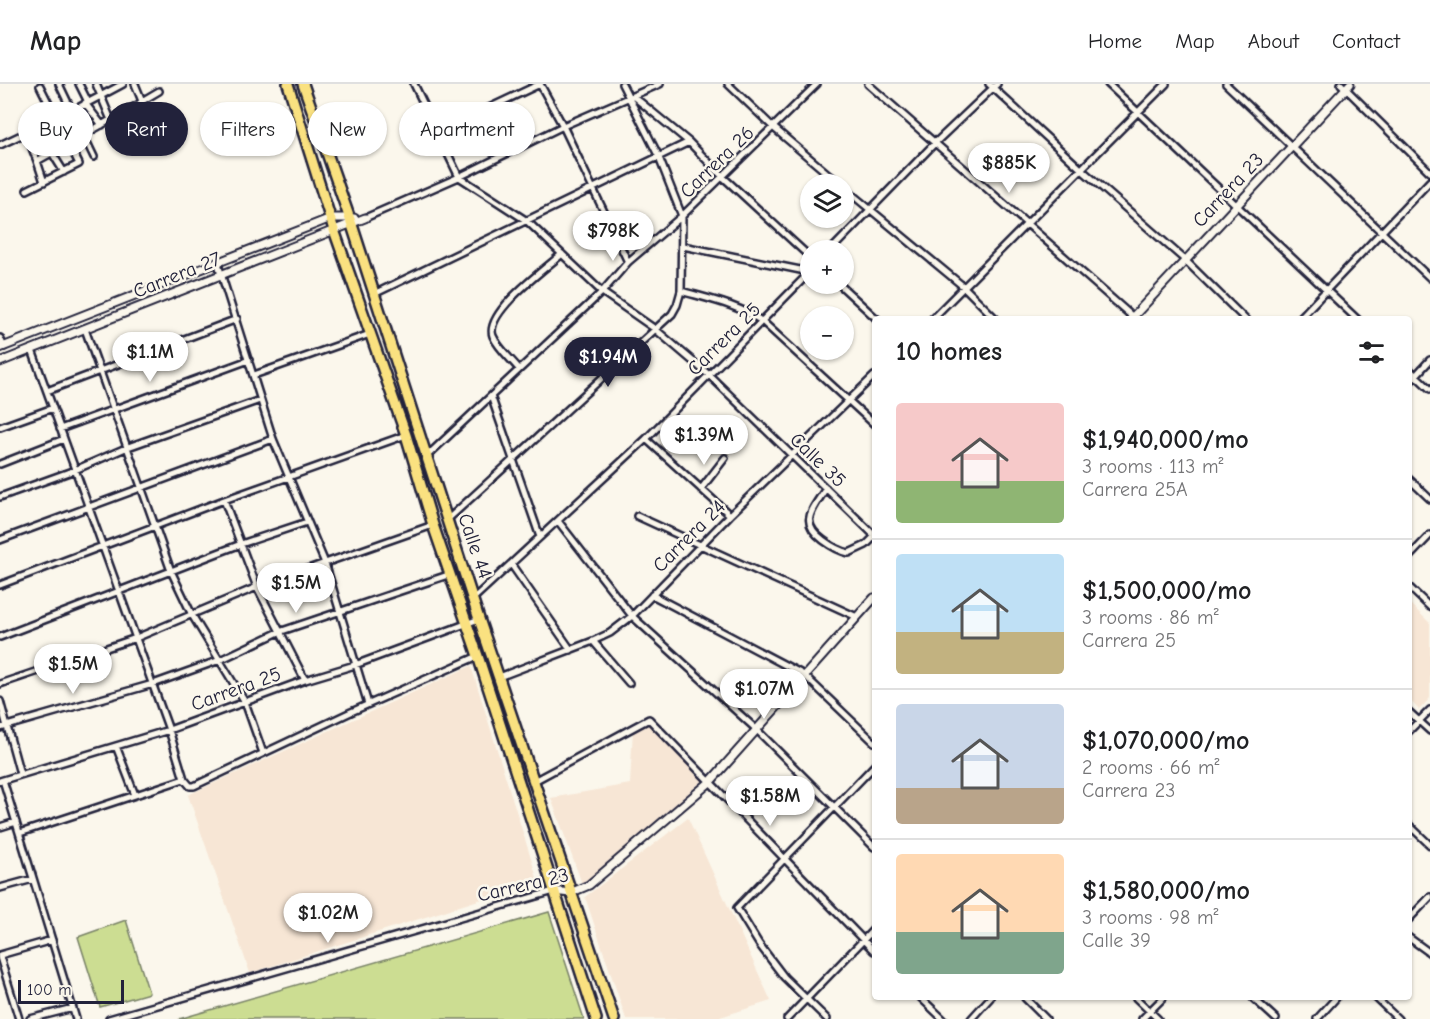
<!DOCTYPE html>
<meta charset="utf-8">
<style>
:root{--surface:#fff;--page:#f2f2f2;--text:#202124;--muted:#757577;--line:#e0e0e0;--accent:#22223b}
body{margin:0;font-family:"Comic Neue",sans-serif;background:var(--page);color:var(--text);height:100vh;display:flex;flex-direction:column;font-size:22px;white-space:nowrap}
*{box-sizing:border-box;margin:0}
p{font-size:20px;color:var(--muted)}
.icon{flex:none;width:33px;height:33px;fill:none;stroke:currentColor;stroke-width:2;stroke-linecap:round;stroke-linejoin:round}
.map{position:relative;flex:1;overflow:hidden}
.side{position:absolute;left:872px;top:232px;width:540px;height:684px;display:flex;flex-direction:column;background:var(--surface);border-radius:6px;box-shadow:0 2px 4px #0004}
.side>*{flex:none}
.banner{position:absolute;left:18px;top:18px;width:570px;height:54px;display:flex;gap:12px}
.tools{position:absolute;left:800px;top:90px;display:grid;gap:12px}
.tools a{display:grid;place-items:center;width:54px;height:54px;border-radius:50%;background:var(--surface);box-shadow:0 2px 4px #0004;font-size:30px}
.scale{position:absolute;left:18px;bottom:15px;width:106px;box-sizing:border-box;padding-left:6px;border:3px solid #22223b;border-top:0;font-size:16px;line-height:21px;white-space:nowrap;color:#22223b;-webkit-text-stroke:4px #fbf7ec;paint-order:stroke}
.price{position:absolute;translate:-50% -51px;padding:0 14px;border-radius:21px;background:#fff;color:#222;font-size:20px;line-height:39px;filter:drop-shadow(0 2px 3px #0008)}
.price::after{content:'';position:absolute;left:50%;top:36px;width:18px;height:14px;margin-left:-9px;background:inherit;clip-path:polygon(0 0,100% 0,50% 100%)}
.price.selected{background:var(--accent);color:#fff}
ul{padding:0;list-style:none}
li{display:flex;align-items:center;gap:18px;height:150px;padding:0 24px}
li+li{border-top:2px solid var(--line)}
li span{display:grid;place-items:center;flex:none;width:168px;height:120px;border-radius:6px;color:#555}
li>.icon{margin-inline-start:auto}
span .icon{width:72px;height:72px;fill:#fffc;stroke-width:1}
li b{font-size:26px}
h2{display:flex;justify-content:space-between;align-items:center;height:72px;padding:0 24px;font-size:26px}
.pill{padding:0 21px;border-radius:27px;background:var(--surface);box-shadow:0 2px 4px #0004;font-size:21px;line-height:54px}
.pill.selected{background:var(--accent);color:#fff}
header{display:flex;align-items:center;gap:36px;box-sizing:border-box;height:84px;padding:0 30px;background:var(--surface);border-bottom:2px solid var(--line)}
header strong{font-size:28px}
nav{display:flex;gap:33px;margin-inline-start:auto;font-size:21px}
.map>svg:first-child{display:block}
.built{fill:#f7e6d5}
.green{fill:#ccdd92;stroke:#778066;stroke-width:1.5}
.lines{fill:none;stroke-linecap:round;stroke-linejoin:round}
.minor-casing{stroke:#22223b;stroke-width:10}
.tertiary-casing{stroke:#22223b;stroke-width:11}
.primary-casing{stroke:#22223b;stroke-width:14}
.minor{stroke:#fbf7ec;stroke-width:5}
.tertiary{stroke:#fbf7ec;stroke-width:7}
.primary{stroke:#fae180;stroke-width:9}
.labels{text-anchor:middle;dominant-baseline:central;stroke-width:5;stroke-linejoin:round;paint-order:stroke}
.street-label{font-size:20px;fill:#22223b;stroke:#fbf7ec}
</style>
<header>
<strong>Map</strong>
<nav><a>Home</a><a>Map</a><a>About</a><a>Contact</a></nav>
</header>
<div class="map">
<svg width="1430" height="935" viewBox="0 0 1430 935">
<rect width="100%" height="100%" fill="#fbf7ec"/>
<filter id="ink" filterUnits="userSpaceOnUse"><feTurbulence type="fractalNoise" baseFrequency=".0167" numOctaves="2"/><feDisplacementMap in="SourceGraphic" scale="12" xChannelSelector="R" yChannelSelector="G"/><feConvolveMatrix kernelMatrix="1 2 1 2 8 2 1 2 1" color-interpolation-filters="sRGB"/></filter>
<g filter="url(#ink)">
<path class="built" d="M 1408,518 L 1430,539 L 1430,614 L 1419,626 L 1409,615 Z
M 471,582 L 538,797 L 250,889 L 188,711 Z
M 649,637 L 705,695 L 582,800 L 551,714 L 630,700 L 633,645 Z
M 688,734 L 771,917 L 714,935 L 626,935 L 585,813 Z"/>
<path class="green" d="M 549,828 L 584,935 L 179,935 Z
M 126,836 L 149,909 L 100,923 L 78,853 Z"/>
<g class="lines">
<g class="minor-casing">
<path id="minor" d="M 59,0 L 94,73
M 79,0 L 88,18
M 96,0 L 111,36
M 414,0 L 459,93 L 527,137 L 602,208 L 655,245 L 709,291 L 874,451
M 540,0 L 563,42 L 628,178
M 728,0 L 774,44 L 840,100
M 868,0 L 1134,234
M 989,0 L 1081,85 L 1185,176 L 1246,236
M 1108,0 L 1358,236
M 1226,0 L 1430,194
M 1341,0 L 1430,88
M 633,12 L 689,58 L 723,93 L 810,173
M 142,17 L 159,7
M 85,19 L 102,41
M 37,45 L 64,88
M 438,48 L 540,0
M 27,51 L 37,77 L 139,20 L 142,17 L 135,0
M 0,61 L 19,52 L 27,51 L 123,0
M 37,77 L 44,98
M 843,103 L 964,203 L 997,236
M 27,106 L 79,80 L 40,2
M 365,134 L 459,93 L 563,42 L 660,0
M 683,162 L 810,188
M 831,166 L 935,59 L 997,0
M 218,180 L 273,355 L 325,479 L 368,620
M 839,200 L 878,236
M 681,207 C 709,215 739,221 763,238 L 874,340
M 374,210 L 689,58
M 931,236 L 1166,0
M 1298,236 L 1430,97
M 85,245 L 171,487 L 192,531 L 245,618 L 263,669
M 0,254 L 4,263
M 32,266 L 169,646 L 184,695 L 190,702 L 194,702 L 351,628 L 478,572
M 1408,284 L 1430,305
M 519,285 C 511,275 498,264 493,252 C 484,229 546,184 562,170
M 254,291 L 370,250
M 1408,300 L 1430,276
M 47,307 L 237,235
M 491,312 L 540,453
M 0,343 L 53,324
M 60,345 L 249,276
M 646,355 L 730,431
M 427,372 L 602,208 L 628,178 L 682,132 L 817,0
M 0,380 L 64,355
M 1408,394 L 1430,415
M 826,404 C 813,426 798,437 823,456 C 831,462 839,467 849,469 L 866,461 L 874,453
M 701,405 L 725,374
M 0,413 L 75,386 L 128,363 L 260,316
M 224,416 L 257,503 L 305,596
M 637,432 L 857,533
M 447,436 L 672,230 L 677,221 L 681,207 L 682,132 L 658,71 L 622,0
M 558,437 L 632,532 L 756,645 L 874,763
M 0,456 L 273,355
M 1408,474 L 1430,451
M 511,480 L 571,566
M 0,501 L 224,416 L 406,351
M 1408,502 L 1430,523
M 652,511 L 804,591 L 874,658
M 474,514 L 646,355 L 810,188
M 0,553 L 241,460 L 307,438
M 593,557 L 629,599
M 499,593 L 593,557 L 610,549 L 632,532 L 730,431 L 874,292
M 0,600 L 136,554 L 257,503 L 433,441
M 0,617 L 20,690
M 1408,627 L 1430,647
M 0,644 L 153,600 L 220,576 L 279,548 L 451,490
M 1408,648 L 1430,626
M 116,662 L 135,711
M 3,696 L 76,935
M 0,697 L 169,646 L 305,596 L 355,581 L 479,535
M 534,697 L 649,635 L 874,867
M 1408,740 L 1430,761
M 0,743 L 16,738
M 20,749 L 184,695
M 0,804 L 33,795
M 1408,836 L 1430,813
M 1408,853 L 1430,869
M 0,871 L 52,856
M 0,873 L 19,935
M 921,914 L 943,935
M 1025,914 L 1046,935
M 1136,914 L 1158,935
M 1253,914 L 1276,935
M 1376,914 L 1398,935
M 30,935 L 73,924
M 109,935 L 554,807
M 787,935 L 874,845
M 827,935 L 784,893 L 759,860 L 737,824 L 874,682
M 971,935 L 990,914
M 1142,935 L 1163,914
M 1317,935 L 1336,914"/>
</g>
<g class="tertiary-casing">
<path id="tertiary" d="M 1130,236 L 1350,0
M 0,264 L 331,134 L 354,134
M 0,278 L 365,134
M 554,807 L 570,809 L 589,801 L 710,698 L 874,514"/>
</g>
<g class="primary-casing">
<path id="primary" d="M 288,0 L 334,146 L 406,351 L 433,441 L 478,572 L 596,935
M 303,0 L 352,141 L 479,535 L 614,935"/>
</g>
<use href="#minor" class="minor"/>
<use href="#tertiary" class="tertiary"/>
<use href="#primary" class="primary"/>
</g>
</g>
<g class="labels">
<g class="street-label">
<text transform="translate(717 78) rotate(-44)">Carrera 26</text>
<text transform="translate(1228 106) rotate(-47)">Carrera 23</text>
<text transform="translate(177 191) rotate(-22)">Carrera 27</text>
<text transform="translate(724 255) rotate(-45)">Carrera 25</text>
<text transform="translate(818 376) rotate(44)">Calle 35</text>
<text transform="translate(689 452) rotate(-45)">Carrera 24</text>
<text transform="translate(475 462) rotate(71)">Calle 44</text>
<text transform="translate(236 605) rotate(-20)">Carrera 25</text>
<text transform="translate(523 801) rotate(-13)">Carrera 23</text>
</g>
</g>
</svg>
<div class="tools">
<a><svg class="icon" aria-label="layers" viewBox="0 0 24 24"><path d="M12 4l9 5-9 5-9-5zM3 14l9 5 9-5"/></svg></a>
<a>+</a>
<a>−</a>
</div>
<div class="scale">100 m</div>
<b class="price" style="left:1009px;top:110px">$885K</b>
<b class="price" style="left:613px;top:178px">$798K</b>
<b class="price" style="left:150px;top:299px">$1.1M</b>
<b class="price selected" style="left:608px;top:304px">$1.94M</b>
<b class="price" style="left:704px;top:382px">$1.39M</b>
<b class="price" style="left:296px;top:530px">$1.5M</b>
<b class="price" style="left:73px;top:611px">$1.5M</b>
<b class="price" style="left:764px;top:636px">$1.07M</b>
<b class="price" style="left:770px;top:743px">$1.58M</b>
<b class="price" style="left:328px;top:860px">$1.02M</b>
<div class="banner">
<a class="pill">Buy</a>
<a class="pill selected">Rent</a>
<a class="pill">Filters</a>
<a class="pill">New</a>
<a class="pill">Apartment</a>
</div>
<section class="side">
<h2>10 homes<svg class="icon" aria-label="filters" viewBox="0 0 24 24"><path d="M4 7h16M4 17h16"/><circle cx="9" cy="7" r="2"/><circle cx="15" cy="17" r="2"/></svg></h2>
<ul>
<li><span style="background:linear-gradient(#f6c9c9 65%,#8fb573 0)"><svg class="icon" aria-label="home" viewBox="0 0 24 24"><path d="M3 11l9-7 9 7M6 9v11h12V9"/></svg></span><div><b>$1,940,000/mo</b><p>3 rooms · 113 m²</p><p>Carrera 25A</p></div></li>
<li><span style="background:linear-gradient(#bfe0f5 65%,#c2b280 0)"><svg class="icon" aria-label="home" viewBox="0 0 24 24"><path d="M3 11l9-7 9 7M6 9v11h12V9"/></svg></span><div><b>$1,500,000/mo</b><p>3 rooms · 86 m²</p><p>Carrera 25</p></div></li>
<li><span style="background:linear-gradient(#c9d6e8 70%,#b9a48a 0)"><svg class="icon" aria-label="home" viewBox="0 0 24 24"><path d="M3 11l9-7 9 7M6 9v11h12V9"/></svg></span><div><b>$1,070,000/mo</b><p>2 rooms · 66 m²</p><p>Carrera 23</p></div></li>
<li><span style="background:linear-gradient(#ffd9b3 65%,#7fa58c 0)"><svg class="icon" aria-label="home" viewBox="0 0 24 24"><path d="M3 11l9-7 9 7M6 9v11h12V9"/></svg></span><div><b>$1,580,000/mo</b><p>3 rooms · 98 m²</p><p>Calle 39</p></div></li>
</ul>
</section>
</div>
